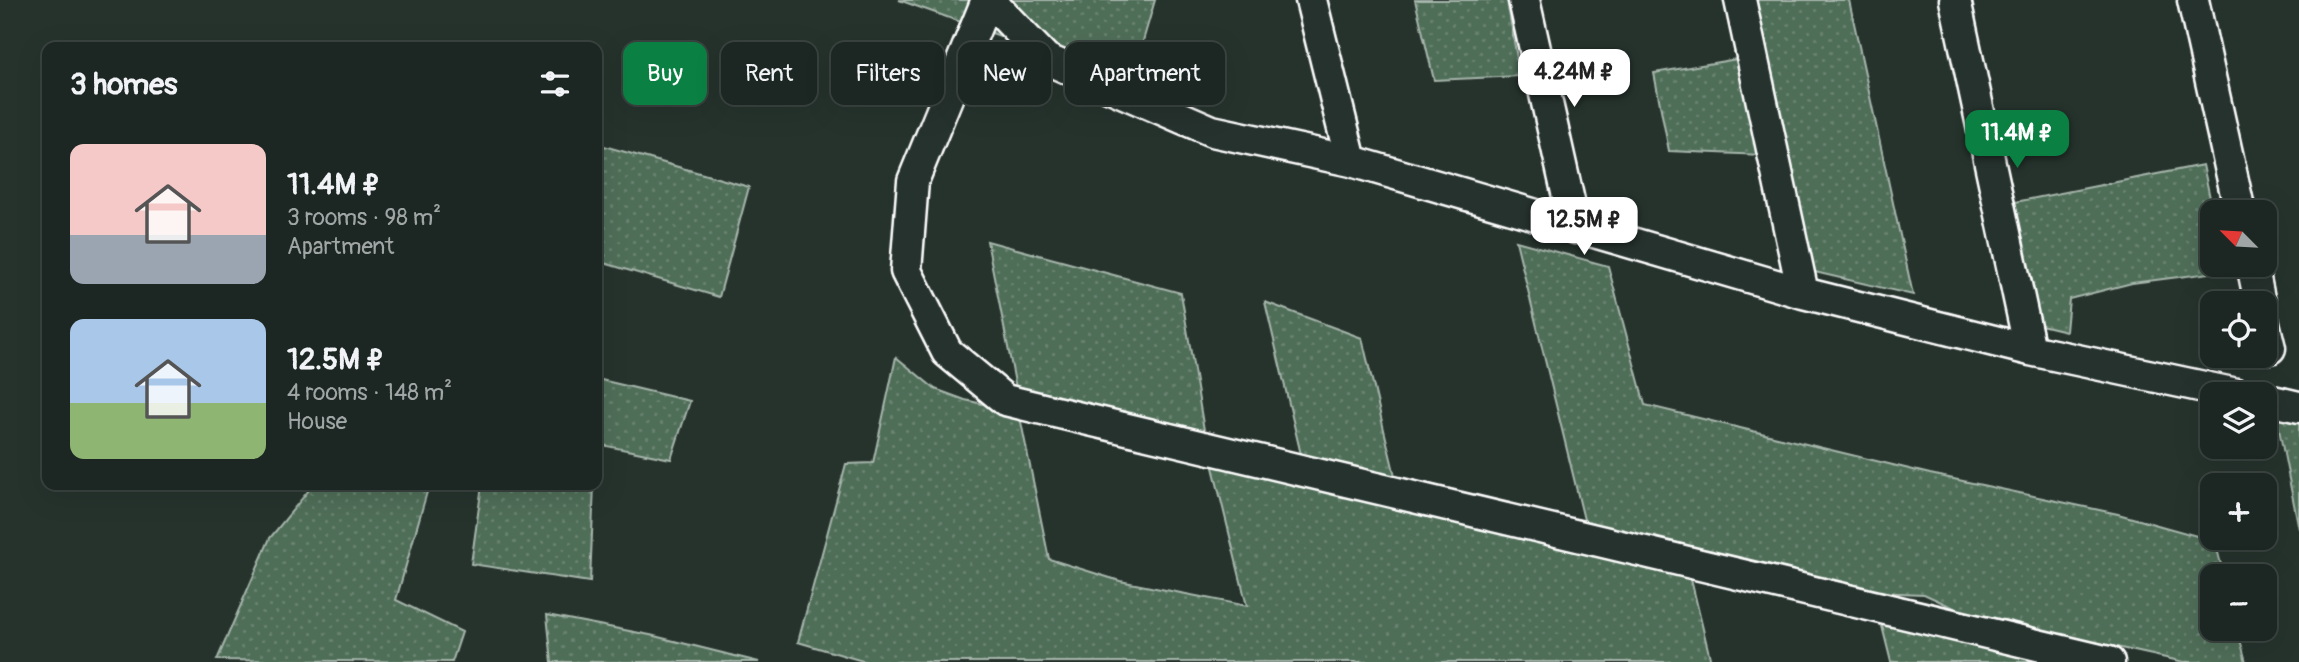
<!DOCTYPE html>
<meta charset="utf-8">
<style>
:root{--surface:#1c2622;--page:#252e2a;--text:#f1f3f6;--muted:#a0a5a5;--line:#3a4340;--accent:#0b8043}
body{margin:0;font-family:Pangolin,sans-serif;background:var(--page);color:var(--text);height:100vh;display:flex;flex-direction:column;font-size:26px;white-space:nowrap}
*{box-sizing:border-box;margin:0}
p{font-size:23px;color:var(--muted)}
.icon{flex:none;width:38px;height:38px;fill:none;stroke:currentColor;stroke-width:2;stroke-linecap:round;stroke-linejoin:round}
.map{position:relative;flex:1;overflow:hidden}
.drawer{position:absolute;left:42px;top:42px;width:560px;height:448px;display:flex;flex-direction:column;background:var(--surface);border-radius:14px;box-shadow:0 7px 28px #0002,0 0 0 2px var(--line)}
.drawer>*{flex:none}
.banner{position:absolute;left:623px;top:42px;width:665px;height:63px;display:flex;gap:14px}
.needle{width:46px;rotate:294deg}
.controls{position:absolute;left:2200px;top:200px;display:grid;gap:14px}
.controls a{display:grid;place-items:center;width:77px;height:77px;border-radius:14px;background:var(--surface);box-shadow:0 7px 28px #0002,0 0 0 2px var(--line);font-size:35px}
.price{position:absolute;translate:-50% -60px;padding:0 16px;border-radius:14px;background:#fff;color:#222;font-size:23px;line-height:46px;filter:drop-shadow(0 2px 4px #0008)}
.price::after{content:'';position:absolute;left:50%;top:42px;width:21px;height:16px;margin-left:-10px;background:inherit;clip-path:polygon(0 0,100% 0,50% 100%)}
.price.selected{background:var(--accent);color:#fff}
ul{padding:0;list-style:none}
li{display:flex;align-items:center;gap:21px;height:175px;padding:0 28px}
li span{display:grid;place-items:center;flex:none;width:196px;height:140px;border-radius:14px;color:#555}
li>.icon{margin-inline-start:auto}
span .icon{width:84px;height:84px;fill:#fffc;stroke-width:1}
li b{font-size:30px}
h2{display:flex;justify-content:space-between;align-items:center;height:84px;padding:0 28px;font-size:30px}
.tag{padding:0 24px;border-radius:14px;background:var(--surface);box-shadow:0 7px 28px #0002,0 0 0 2px var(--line);font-size:24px;line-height:63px}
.tag.selected{background:var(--accent);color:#fff}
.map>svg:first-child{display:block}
.garden{fill:url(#garden-dots);stroke:#a7b6ac;stroke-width:2}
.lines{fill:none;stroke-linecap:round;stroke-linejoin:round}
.minor-casing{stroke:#fff;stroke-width:35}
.minor{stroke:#26332d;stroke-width:30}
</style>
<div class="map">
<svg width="2299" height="662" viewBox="0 0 2299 662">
<defs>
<pattern id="garden-dots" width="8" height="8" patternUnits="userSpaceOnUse" patternTransform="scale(1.75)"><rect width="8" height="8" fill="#4f6e58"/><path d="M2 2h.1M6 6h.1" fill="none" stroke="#698471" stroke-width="1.8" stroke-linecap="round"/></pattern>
</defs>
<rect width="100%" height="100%" fill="#26332d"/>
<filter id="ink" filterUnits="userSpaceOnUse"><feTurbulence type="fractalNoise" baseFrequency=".0143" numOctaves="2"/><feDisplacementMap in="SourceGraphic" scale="14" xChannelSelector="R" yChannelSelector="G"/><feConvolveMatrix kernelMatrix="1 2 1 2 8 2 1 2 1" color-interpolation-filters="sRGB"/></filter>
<g filter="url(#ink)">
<path class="garden" d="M 899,0 L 1155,0 L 1133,75 L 1017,42 Z
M 1415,0 L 1507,0 L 1520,76 L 1434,80 Z
M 1751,0 L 1849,0 L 1913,295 L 1806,270 Z
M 1743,58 L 1762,155 L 1669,151 L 1654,73 Z
M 597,144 L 749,187 L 719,297 L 597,261 Z
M 2203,165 L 2213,212 L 2212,264 L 2225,264 L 2226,271 L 2132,283 L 2069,299 L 2066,331 L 2041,325 L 2030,309 L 2010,203 Z
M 987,241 L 1181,293 L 1205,436 L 1017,393 Z
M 1516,241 L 1608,266 L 1645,405 L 1930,474 L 2118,514 L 2215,541 L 2224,576 L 2212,576 L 2212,628 L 2237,628 L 2246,662 L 2184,662 L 1967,614 L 1924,594 L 1872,592 L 1586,528 Z
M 1265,302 L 1362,338 L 1396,480 L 1302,459 Z
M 896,357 L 935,389 L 965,400 L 1019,412 L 1049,559 L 1120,581 L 1247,606 L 1211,459 L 1689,571 L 1711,662 L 866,662 L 798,642 L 846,464 L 873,463 Z
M 597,379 L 690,401 L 671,459 L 597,444 Z
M 2276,414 L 2299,416 L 2299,529 Z
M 313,485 L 429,485 L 396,600 L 462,632 L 452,662 L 217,660 L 270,538 Z
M 482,485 L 594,485 L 590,582 L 471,564 Z
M 547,615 L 650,635 L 759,662 L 552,662 Z
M 1881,622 L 2069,662 L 1891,662 Z"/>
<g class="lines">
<g class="minor-casing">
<path id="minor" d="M 987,0 L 913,181 L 906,271 L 947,352 L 1005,400 L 2109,662
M 989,0 L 1046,59 L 1212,131 L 1351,161 L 1803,293 L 2030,350 L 2237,394
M 1311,0 L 1351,161
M 1524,0 L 1575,228
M 1740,0 L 1803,293
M 1955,0 L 2030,350
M 2193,0 L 2240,212
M 2252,264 L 2260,303
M 2264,323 L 2270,348
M 2264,399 L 2299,407"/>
</g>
<use href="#minor" class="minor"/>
</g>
</g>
</svg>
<div class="controls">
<a><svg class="needle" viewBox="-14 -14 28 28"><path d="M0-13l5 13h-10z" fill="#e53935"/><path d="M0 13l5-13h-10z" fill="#a0a5a5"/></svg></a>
<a><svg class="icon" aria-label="locate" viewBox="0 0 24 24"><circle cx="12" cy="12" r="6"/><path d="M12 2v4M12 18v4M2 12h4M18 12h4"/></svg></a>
<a><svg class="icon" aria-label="layers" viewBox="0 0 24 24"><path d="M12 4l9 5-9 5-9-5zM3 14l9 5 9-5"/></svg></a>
<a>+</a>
<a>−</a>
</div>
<b class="price" style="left:1574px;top:109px">4.24M ₽</b>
<b class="price selected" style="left:2017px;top:170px">11.4M ₽</b>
<b class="price" style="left:1584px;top:257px">12.5M ₽</b>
<div class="banner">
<a class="tag selected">Buy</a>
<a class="tag">Rent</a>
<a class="tag">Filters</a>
<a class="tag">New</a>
<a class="tag">Apartment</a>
</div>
<section class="drawer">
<h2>3 homes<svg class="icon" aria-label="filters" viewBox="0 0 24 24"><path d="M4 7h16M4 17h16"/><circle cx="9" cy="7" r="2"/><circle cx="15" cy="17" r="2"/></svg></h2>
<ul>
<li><span style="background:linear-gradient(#f6c9c9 65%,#9aa5b1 0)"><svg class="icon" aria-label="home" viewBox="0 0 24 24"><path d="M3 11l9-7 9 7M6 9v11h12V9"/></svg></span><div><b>11.4M ₽</b><p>3 rooms · 98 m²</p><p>Apartment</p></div></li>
<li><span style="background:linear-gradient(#a9c7e8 60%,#8fb573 0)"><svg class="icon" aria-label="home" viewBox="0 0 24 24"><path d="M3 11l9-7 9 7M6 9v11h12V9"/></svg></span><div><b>12.5M ₽</b><p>4 rooms · 148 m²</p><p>House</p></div></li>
</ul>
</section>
</div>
